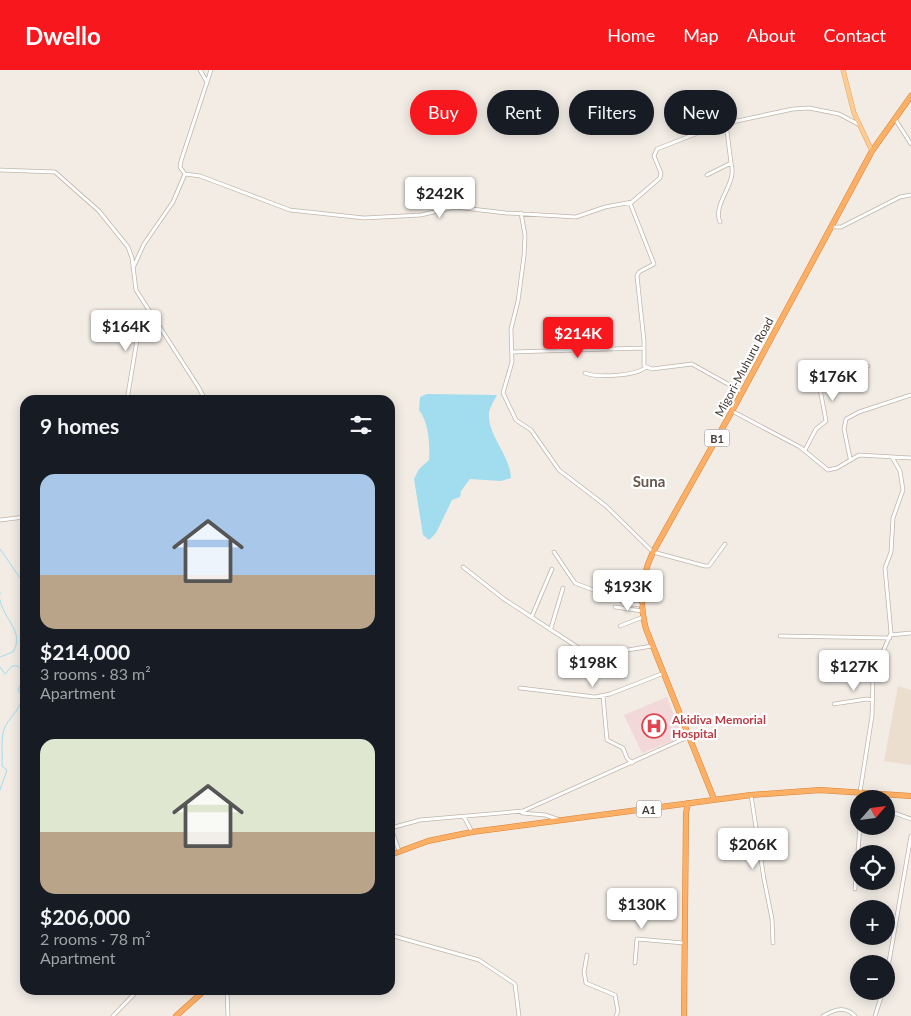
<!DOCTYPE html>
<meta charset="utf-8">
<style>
:root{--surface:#171b24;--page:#242831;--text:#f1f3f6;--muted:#9ea1a6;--accent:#f7171d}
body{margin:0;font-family:Lato,sans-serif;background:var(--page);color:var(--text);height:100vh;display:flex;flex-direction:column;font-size:19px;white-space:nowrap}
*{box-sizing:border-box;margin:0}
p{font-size:16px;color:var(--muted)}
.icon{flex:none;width:28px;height:28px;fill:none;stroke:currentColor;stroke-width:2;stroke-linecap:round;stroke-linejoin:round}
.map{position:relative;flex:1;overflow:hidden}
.drawer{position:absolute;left:20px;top:325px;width:375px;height:600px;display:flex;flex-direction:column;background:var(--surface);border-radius:15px;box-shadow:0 2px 12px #0003}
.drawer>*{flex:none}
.hud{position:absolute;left:410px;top:20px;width:425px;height:45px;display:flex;gap:10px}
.needle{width:32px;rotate:62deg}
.fabs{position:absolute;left:850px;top:720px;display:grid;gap:10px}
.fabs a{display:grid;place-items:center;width:45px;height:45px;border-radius:50%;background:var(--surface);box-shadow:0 2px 12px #0003;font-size:25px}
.price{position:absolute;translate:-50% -42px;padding:0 11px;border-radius:5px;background:#fff;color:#222;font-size:16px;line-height:32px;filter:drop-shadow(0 1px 2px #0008)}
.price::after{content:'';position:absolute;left:50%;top:30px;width:15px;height:11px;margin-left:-8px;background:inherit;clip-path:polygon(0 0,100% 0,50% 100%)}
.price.current{background:var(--accent);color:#fff}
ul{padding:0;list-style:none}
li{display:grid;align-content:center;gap:10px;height:265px;padding:0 20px}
li span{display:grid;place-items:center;height:155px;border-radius:15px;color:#555}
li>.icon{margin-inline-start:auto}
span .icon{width:90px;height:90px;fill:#fffc;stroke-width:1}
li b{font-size:21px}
h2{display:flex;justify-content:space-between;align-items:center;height:60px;padding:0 20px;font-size:21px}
.tag{padding:0 18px;border-radius:22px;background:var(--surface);box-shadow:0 2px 12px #0003;font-size:18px;line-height:45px}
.tag.current{background:var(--accent);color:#fff}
header{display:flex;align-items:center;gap:30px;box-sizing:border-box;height:70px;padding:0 25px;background:var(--accent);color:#fff}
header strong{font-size:24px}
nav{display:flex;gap:28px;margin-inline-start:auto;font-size:18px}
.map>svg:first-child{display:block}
.education{fill:#ebdecf}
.medical{fill:#f3d8d9}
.water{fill:#a1ddef}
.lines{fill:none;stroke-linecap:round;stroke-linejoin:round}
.stream{stroke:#a1ddef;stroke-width:1}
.minor-casing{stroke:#c0b5aa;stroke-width:4.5}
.major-casing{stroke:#e2a563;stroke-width:5}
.highway-casing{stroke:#db8136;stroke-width:6}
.minor{stroke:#fff;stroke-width:3}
.major{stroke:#fdcc93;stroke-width:4}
.highway{stroke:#fcb066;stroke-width:5}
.labels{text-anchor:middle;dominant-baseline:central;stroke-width:4.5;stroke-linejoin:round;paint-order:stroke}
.shield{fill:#fff;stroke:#7c7672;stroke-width:1}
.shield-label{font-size:11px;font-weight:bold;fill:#443b35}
.street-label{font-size:12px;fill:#443b35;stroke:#fff}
.health-label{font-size:12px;font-weight:bold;fill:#be3a42;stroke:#fff;text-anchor:start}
.quarter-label{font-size:15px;font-weight:bold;fill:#67574c;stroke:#fff}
</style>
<header>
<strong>Dwello</strong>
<nav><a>Home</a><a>Map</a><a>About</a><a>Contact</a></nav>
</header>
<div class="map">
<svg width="911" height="946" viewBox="0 0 911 946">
<rect width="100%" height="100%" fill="#f2ece5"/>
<path class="education" d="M 898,616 L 911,620 L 911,695 L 884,691 Z"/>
<path class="medical" d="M 667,627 L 682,667 L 642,683 L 624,645 Z"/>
<path class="water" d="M 427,324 L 497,325 C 494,331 488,340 489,346 C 489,367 510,385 511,408 L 501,411 L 470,409 L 461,421 L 460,427 L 452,430 L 436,463 L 429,470 L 423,465 L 414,409 L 419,399 L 429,390 C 430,374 429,353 419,340 L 420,327 Z"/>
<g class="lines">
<path class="stream" d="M 0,479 L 25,515
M 0,522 L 0,524
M 0,530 C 4,550 25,562 13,582 L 0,587
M 0,597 L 5,604 L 12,596 L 18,596 L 23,602 L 23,609 L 18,620 L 22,626 C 21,640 10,646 5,657 C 0,667 3,684 2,696 L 7,700 L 0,720"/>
<g class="minor-casing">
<path id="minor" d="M 200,0 L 207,12
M 895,49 L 911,74
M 0,100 L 55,102 L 99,141 L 128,177 L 132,188 L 136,220 L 199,318 L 205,330
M 185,104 L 200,106 L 290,140 L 364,148 L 421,145 L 455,137 L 506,143 L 576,147 L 605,137 L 632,132 L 660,108 L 661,103 L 654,86 L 657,79 L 718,55 L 793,39 L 809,38 L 839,44 L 858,54
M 185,104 L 180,97 L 181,91 L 211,0
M 707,105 L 731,93 L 726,53
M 630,133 L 654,194 L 639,202 L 637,206 L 644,271 L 644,296 L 652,299 L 692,294 L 742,322
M 521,143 L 525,165 L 524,186 L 518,231 L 511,259 L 512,292 L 503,323 L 516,350 L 531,360 L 559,400 L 606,436 L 653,482 L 705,496 L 709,496 L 725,474
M 720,152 C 712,133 738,114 731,93
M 831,157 L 841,157 L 900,127 L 911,125
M 133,198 L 144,174 L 173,132 L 185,104
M 512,282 L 644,278
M 585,303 C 598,308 634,306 645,298
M 127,330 L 137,270 L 141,261 L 153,249
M 732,341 L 800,377 L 828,400 L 837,398 L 859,385 L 911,388
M 805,380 L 816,359 L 826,351 L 820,319 L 821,308 L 833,303 L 868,296
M 850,388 L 844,359 L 846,349 L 859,342 L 911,325
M 0,450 L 25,447
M 554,482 L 575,513 L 630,534 L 642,535
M 463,497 L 504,529 L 591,586 L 652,576
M 615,537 L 642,541
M 532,546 L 552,499
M 620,556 L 643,547
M 551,558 L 563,518
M 890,565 L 911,563
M 780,566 L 890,568
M 520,618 L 595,627 L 610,624 L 664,603
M 603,626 L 607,670 L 623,678 L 627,688 L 632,693
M 834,634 L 867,629 L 873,630
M 860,722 L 872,646 L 873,605 L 891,563 L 885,498 L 891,482 L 893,448 L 903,420 L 900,401 L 892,387
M 751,725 L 764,809 L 772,849 L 773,873
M 864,729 L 864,728
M 886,740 L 911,749
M 522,743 L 545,745 L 560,750
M 464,747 L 472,762
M 391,758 L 420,750 L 523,741 L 690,666
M 391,758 L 399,781
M 855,819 L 860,756
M 390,865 L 479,890 L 515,914 L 519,946
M 587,885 L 584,902 L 586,913 L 615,925 L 618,941 L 616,946
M 635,893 L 637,869 L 684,873
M 886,909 L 911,766
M 227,920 L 228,946
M 113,946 L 138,920
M 823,946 C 835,939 845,936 855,946
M 875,946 L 883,921"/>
</g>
<g class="major-casing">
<path id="major" d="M 843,0 L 854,43 L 872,81"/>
</g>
<g class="highway-casing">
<path id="highway" d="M 714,729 L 646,559 C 639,533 641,507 653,482 L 732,341 L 872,81 L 911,26
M 390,785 L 428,771 L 472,762 L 751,725 L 820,720 L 911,726
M 176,946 L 205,920
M 684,946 L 686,743 L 688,733"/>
</g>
<use href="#minor" class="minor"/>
<use href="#major" class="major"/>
<use href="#highway" class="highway"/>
</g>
<defs>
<g id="hospital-ring" transform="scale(1.25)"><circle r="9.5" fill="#fff" stroke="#e0444e" stroke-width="1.5"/><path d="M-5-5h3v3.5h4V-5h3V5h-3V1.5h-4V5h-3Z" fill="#e0444e"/></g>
</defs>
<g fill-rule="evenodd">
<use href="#hospital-ring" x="654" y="656"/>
</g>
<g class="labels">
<g class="shield">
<rect x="704.5" y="359.5" width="25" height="17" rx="4"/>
<rect x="636.5" y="730.5" width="25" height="17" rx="4"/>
</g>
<g class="shield-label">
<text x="717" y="368">B1</text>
<text x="649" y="739">A1</text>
</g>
<g class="street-label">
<text transform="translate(744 297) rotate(-62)">Migori-Muhuru Road</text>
</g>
<g class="health-label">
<text x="672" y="649">Akidiva Memorial<tspan x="672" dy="14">Hospital</tspan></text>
</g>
<g class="quarter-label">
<text x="649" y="411">Suna</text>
</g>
</g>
</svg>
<div class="fabs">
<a><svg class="needle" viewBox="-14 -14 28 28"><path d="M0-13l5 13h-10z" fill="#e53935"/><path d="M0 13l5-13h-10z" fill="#9ea1a6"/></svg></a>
<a><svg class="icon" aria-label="locate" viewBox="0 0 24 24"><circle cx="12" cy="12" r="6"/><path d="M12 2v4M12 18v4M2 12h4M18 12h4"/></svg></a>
<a>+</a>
<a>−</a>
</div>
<b class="price" style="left:440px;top:149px">$242K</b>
<b class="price" style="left:126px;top:282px">$164K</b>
<b class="price current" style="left:578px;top:289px">$214K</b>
<b class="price" style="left:833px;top:332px">$176K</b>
<b class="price" style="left:628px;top:542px">$193K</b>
<b class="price" style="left:593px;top:618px">$198K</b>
<b class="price" style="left:854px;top:622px">$127K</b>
<b class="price" style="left:753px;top:800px">$206K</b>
<b class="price" style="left:642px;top:860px">$130K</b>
<div class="hud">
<a class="tag current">Buy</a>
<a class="tag">Rent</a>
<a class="tag">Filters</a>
<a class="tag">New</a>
</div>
<section class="drawer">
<h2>9 homes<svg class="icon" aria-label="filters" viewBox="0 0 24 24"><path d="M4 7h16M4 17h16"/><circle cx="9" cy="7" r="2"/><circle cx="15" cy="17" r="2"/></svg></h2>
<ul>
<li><span style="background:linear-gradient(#a9c7e8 65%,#b9a48a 0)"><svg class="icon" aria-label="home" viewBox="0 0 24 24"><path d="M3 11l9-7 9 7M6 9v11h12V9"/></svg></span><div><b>$214,000</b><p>3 rooms · 83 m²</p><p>Apartment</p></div></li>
<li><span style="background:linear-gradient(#dfe7d0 60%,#b9a48a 0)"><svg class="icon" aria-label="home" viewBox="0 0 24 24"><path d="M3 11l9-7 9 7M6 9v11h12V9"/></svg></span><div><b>$206,000</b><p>2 rooms · 78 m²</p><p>Apartment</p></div></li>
</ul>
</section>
</div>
